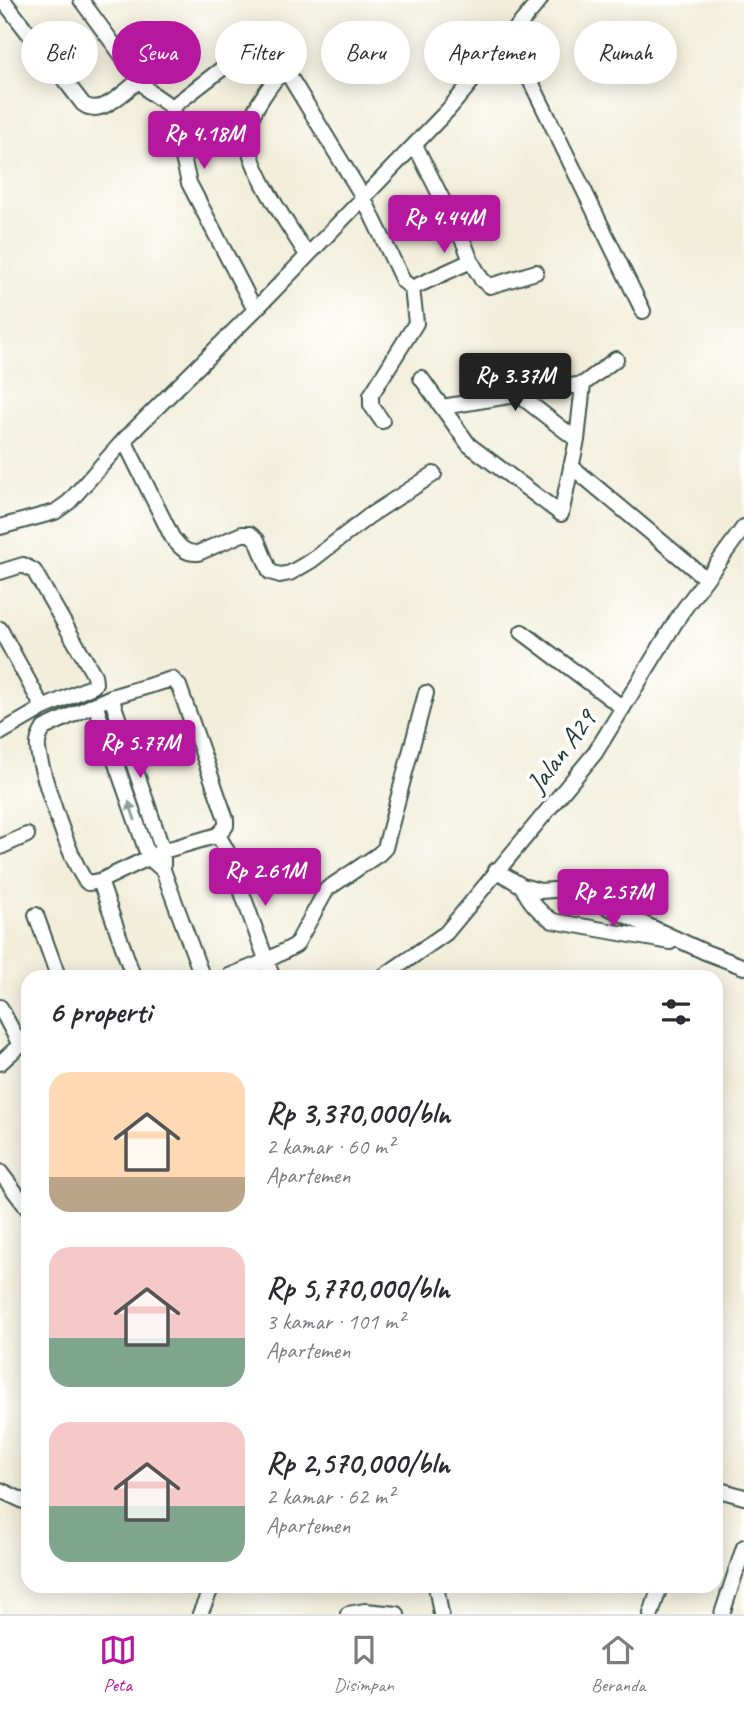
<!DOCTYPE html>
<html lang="id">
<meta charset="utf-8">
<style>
:root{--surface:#fff;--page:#f7f7f7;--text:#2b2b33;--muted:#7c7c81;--line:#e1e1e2;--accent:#b5179e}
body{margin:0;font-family:Caveat,sans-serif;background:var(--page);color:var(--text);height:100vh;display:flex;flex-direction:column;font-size:26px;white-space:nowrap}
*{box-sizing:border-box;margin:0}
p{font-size:23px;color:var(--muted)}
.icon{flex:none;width:38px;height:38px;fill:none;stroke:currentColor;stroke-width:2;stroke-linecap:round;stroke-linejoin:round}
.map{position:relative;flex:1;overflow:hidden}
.sheet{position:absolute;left:21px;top:970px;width:702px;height:623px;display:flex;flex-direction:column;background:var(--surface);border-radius:21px;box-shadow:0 4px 18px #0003}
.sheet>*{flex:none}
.banner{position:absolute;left:21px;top:21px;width:704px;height:63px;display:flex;gap:14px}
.price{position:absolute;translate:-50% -60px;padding:0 16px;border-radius:7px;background:var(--accent);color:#fff;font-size:23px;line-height:46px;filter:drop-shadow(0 2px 4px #0008)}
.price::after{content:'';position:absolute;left:50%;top:42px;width:21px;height:16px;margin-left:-10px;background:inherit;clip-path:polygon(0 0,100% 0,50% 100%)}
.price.active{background:#222;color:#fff}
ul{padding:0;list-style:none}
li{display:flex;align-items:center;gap:21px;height:175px;padding:0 28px}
li span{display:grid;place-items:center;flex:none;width:196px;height:140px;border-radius:21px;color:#555}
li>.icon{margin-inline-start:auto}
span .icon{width:84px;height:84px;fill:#fffc;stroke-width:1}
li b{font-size:30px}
h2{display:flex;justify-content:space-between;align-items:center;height:84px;padding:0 28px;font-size:30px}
.pill{padding:0 24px;border-radius:32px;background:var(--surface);box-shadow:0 4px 18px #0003;font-size:24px;line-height:63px}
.pill.active{background:var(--accent);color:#fff}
.menu{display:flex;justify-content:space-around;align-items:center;height:98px;border-top:2px solid var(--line);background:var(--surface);font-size:19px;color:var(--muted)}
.menu a{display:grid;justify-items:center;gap:4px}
.menu .active{color:var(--accent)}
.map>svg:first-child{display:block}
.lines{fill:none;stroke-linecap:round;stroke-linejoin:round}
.minor-casing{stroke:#3f584d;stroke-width:18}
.minor{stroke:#fff;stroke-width:14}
.oneway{fill:#8f9e9a}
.labels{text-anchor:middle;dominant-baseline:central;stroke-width:7;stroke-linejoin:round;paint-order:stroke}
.street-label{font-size:28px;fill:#1f3d34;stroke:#fff}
</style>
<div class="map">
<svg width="744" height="1614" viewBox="0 0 744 1614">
<rect width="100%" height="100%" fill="#fff"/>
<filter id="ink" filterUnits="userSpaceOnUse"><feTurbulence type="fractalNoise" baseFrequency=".0143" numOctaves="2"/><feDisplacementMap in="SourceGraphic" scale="14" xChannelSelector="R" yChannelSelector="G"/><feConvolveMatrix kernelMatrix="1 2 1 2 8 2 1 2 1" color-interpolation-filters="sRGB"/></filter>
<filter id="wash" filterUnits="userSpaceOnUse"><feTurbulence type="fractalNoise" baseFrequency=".00686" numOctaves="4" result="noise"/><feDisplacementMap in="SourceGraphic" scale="28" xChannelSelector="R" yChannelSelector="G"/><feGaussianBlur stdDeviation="1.57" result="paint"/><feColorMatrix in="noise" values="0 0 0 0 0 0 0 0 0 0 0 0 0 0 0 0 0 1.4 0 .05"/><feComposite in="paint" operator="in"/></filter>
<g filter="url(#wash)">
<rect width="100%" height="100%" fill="#f2eeda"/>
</g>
<g filter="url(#ink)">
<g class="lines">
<g class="minor-casing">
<path id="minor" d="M 3,0 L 83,104 C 101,118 124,91 140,80
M 81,0 L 140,80 L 150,92 L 173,108
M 509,37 L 643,311
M 307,255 C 290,227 246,166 247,134 C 247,117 272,81 285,69 L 363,197 L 403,281 L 412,288 L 471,261 L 464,243 L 415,145
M 471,261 L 482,280 L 490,286 L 536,272
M 255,310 L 189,183 L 172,112 L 176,104 L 258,41 L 266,40 L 285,69
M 421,378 L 469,445 L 561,514 L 577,440 L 583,384 L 616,359
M 519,395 L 577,440
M 442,407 L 583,384
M 382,421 L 371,405 L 371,395 L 416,323 L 412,288
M 124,440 L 172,537 C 179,546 185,554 198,553 L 242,534 L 250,534 L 257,540 L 270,572 L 280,575 L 290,573 L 311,561 L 369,516 L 434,474
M 571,466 L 705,578
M 0,527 L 55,512 L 69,502 L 124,440 L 255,310 L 448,110 L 540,0
M 0,572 L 23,565 L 34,571 L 94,675 L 95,683 L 93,686 L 43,708 L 0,629
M 522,632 L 623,708
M 111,697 L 163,851 L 163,870 L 202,976
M 95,704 L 149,858 L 163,870
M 0,733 L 43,708
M 0,847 L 27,835
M 496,870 L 522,886 L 540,891 L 568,889 L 705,952 L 744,967
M 100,881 L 163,851 L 218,835
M 522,886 C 529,901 538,912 553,921 L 670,942
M 36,915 L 58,976
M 133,976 L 100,881 L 88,883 C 74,873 40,770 38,749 C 37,740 40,735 44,728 L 111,697 L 172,679 L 179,686 L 226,819 L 226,826 L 218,835 L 227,851 L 272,976
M 229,976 L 266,961 L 296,945 L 327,889 L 379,854 L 385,848 L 426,693
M 384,976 L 446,933 L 595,753 L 681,613 L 744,527
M 0,1007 L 20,1045
M 0,1063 L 20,1045 L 27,1045
M 0,1172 L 28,1209
M 716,1489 L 744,1497
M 0,1490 L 28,1503
M 436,1586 L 441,1614
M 200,1614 L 212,1586
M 348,1614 L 365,1611 L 397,1614
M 651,1614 L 660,1586
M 722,1614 L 744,1547"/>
</g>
<use href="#minor" class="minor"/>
</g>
<defs><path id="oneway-solid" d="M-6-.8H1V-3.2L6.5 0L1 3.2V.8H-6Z" transform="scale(1.75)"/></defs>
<use class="oneway" href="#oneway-solid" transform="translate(132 811) rotate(-109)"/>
</g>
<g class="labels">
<g class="street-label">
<text transform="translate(561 751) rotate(-53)">Jalan A29</text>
</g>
</g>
</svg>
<b class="price" style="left:204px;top:171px">Rp 4.18M</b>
<b class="price" style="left:444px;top:255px">Rp 4.44M</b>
<b class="price active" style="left:515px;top:413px">Rp 3.37M</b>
<b class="price" style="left:140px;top:780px">Rp 5.77M</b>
<b class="price" style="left:265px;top:908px">Rp 2.61M</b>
<b class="price" style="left:613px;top:929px">Rp 2.57M</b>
<div class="banner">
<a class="pill">Beli</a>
<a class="pill active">Sewa</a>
<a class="pill">Filter</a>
<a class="pill">Baru</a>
<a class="pill">Apartemen</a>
<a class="pill">Rumah</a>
</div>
<section class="sheet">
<h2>6 properti<svg class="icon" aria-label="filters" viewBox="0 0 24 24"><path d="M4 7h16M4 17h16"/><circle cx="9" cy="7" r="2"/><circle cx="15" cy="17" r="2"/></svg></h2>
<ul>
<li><span style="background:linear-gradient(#ffd9b3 75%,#b9a48a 0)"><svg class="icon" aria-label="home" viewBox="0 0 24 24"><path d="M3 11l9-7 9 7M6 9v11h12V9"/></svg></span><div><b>Rp 3,370,000/bln</b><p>2 kamar · 60 m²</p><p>Apartemen</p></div></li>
<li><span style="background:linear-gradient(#f6c9c9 65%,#7fa58c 0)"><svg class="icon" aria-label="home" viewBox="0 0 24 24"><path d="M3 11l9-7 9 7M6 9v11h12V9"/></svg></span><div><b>Rp 5,770,000/bln</b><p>3 kamar · 101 m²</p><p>Apartemen</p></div></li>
<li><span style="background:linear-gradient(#f6c9c9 60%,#7fa58c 0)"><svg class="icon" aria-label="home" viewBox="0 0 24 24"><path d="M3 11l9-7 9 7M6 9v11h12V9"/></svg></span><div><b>Rp 2,570,000/bln</b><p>2 kamar · 62 m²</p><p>Apartemen</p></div></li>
</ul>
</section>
</div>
<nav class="menu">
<a class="active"><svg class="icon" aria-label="map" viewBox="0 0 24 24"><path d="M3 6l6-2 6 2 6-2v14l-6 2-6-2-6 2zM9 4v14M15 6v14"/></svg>Peta</a>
<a><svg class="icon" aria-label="saved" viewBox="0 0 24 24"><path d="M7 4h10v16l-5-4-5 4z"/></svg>Disimpan</a>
<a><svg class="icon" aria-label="home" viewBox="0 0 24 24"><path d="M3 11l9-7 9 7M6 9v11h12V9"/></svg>Beranda</a>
</nav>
